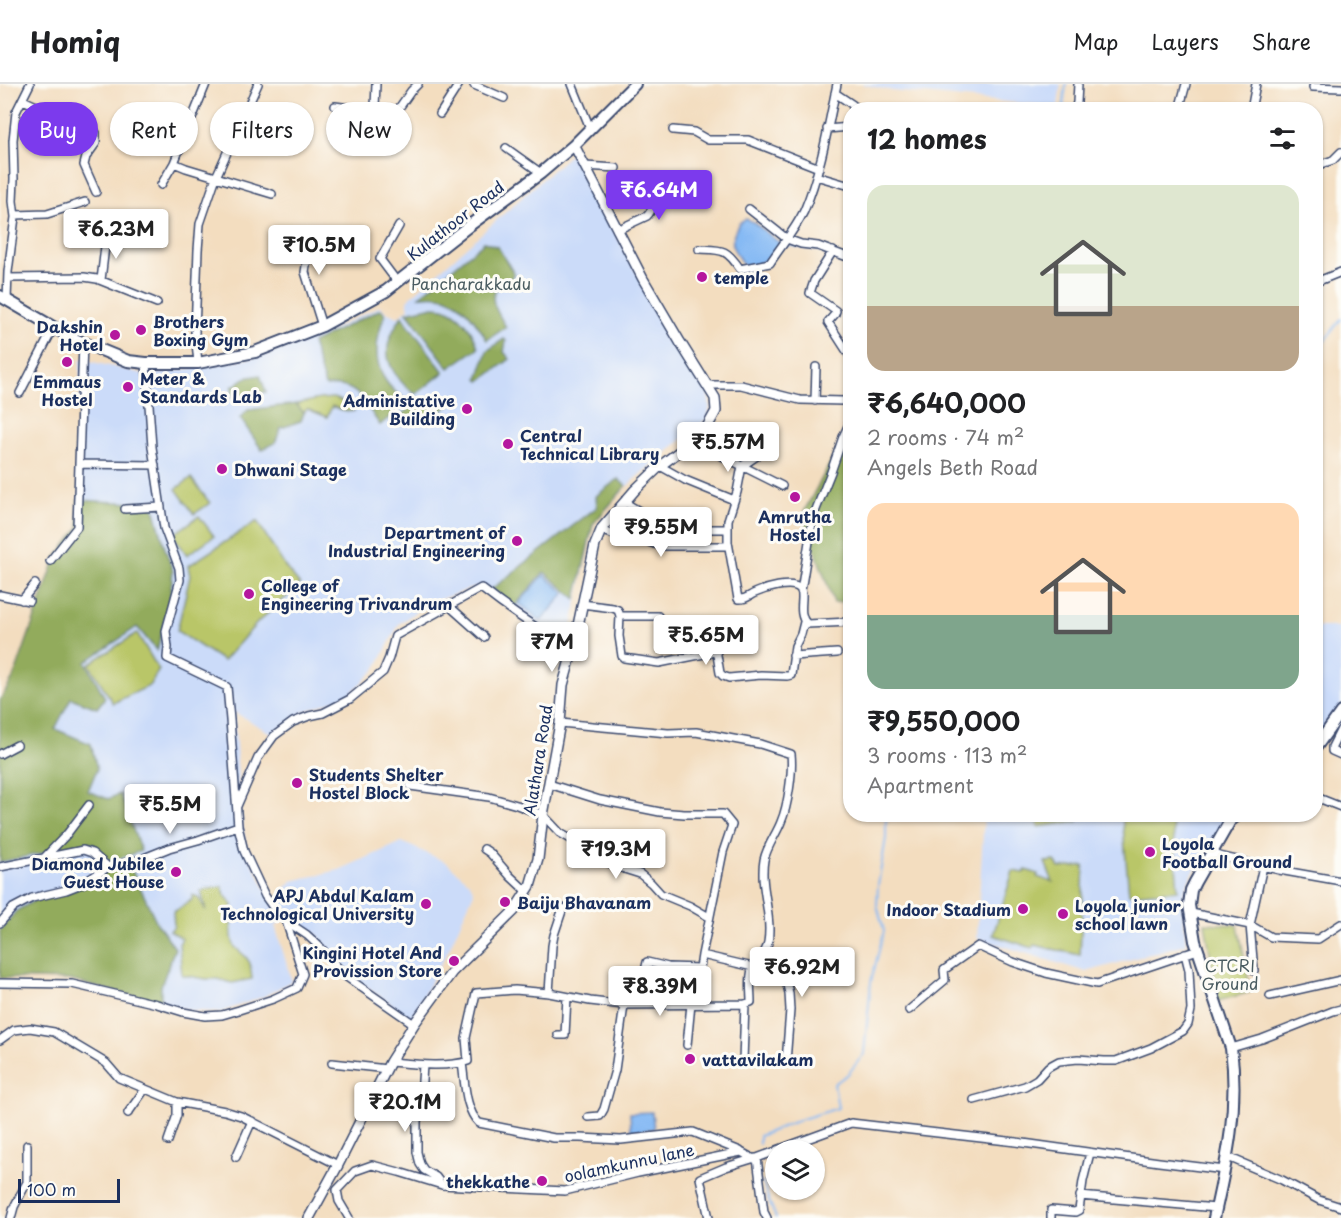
<!DOCTYPE html>
<meta charset="utf-8">
<style>
:root{--surface:#fff;--page:#f6f6f6;--text:#202124;--muted:#757577;--line:#e0e0e0;--accent:#7c3aed}
body{margin:0;font-family:"Playpen Sans",sans-serif;background:var(--page);color:var(--text);height:100vh;display:flex;flex-direction:column;font-size:22px;white-space:nowrap}
*{box-sizing:border-box;margin:0}
p{font-size:20px;color:var(--muted)}
.icon{flex:none;width:33px;height:33px;fill:none;stroke:currentColor;stroke-width:2;stroke-linecap:round;stroke-linejoin:round}
.map{position:relative;flex:1;overflow:hidden}
.panel{position:absolute;left:843px;top:18px;width:480px;height:720px;display:flex;flex-direction:column;background:var(--surface);border-radius:24px;box-shadow:0 2px 4px #0004}
.panel>*{flex:none}
.banner{position:absolute;left:18px;top:18px;width:570px;height:54px;display:flex;gap:12px}
.buttons{position:absolute;left:765px;top:1056px;display:grid;gap:12px}
.buttons a{display:grid;place-items:center;width:60px;height:60px;border-radius:50%;background:var(--surface);box-shadow:0 2px 4px #0004;font-size:30px}
.scale{position:absolute;left:18px;bottom:15px;width:102px;box-sizing:border-box;padding-left:6px;border:3px solid #1b2f5e;border-top:0;font-size:16px;line-height:21px;white-space:nowrap;color:#1b2f5e;-webkit-text-stroke:4px #fdfcf7;paint-order:stroke}
.price{position:absolute;translate:-50% -51px;padding:0 14px;border-radius:6px;background:#fff;color:#222;font-size:20px;line-height:39px;filter:drop-shadow(0 2px 3px #0008)}
.price::after{content:'';position:absolute;left:50%;top:36px;width:18px;height:14px;margin-left:-9px;background:inherit;clip-path:polygon(0 0,100% 0,50% 100%)}
.price.on{background:var(--accent);color:#fff}
ul{padding:0;list-style:none}
li{display:grid;align-content:center;gap:12px;height:318px;padding:0 24px}
li span{display:grid;place-items:center;height:186px;border-radius:18px;color:#555}
li>.icon{margin-inline-start:auto}
span .icon{width:108px;height:108px;fill:#fffc;stroke-width:1}
li b{font-size:26px}
h2{display:flex;justify-content:space-between;align-items:center;height:72px;padding:0 24px;font-size:26px}
.tag{padding:0 21px;border-radius:27px;background:var(--surface);box-shadow:0 2px 4px #0004;font-size:21px;line-height:54px}
.tag.on{background:var(--accent);color:#fff}
header{display:flex;align-items:center;gap:36px;box-sizing:border-box;height:84px;padding:0 30px;background:var(--surface);border-bottom:2px solid var(--line)}
header strong{font-size:28px}
nav{display:flex;gap:33px;margin-inline-start:auto;font-size:21px}
.map>svg:first-child{display:block}
.built{fill:#cbdbf9}
.green{fill:#b9c668;stroke:#6a7a63;stroke-width:1.5}
.forest{fill:#92ab5c;stroke:#566d5d;stroke-width:1.5}
.water{fill:#86baf4;stroke:#5074a9;stroke-width:1.5}
.lines{fill:none;stroke-linecap:round;stroke-linejoin:round}
.stream{stroke:#86baf4;stroke-width:2}
.minor-casing{stroke:#3b496d;stroke-width:10}
.tertiary-casing{stroke:#3b496d;stroke-width:12}
.secondary-casing{stroke:#3b496d;stroke-width:14}
.minor{stroke:#fff;stroke-width:7}
.tertiary{stroke:#fff;stroke-width:9}
.secondary{stroke:#fff;stroke-width:10}
.poi-dot{fill:#b5179e;stroke:#fdfcf7;stroke-width:2}
.labels{text-anchor:middle;dominant-baseline:central;stroke-width:6;stroke-linejoin:round;paint-order:stroke}
.street-label{font-size:16px;fill:#1b2f5e;stroke:#fdfcf7}
.poi-label{font-size:16px;font-weight:bold;fill:#1b2f5e;stroke:#fdfcf7;text-anchor:start}
.park-label{font-size:16px;fill:#4a5c61;stroke:#fdfcf7}
</style>
<header>
<strong>Homiq</strong>
<nav><a>Map</a><a>Layers</a><a>Share</a></nav>
</header>
<div class="map">
<svg width="1341" height="1134" viewBox="0 0 1341 1134">
<rect width="100%" height="100%" fill="#fdfcf7"/>
<filter id="ink" filterUnits="userSpaceOnUse"><feTurbulence type="fractalNoise" baseFrequency=".0167" numOctaves="2"/><feDisplacementMap in="SourceGraphic" scale="12" xChannelSelector="R" yChannelSelector="G"/><feConvolveMatrix kernelMatrix="1 2 1 2 8 2 1 2 1" color-interpolation-filters="sRGB"/></filter>
<filter id="wash" filterUnits="userSpaceOnUse"><feTurbulence type="fractalNoise" baseFrequency=".008" numOctaves="4" result="noise"/><feDisplacementMap in="SourceGraphic" scale="24" xChannelSelector="R" yChannelSelector="G"/><feGaussianBlur stdDeviation="1.35" result="paint"/><feColorMatrix in="noise" values="0 0 0 0 0 0 0 0 0 0 0 0 0 0 0 0 0 1.4 0 .05"/><feComposite in="paint" operator="in"/></filter>
<g filter="url(#wash)">
<rect width="100%" height="100%" fill="#f3ddbf"/>
<path class="built" d="M 861,0 L 1061,0 L 1058,23 L 893,7 Z
M 573,68 L 675,261 L 708,310 L 710,322 L 708,334 L 632,397 L 594,440 L 568,559 L 514,527 L 481,501 L 427,520 L 399,540 L 375,586 L 349,611 L 305,627 L 272,650 L 234,628 L 240,724 L 247,768 L 266,806 L 276,819 L 282,808 L 292,797 L 339,786 L 402,758 L 446,778 L 470,799 L 474,808 L 449,865 L 411,934 L 352,893 L 317,851 L 290,832 L 275,842 L 292,897 L 263,913 L 221,928 L 193,927 L 69,896 L 0,894 L 0,616 L 14,593 L 79,444 L 80,275 L 144,290 L 164,289 L 257,273 L 315,254 L 380,222 L 388,229 L 398,233 L 409,224 L 407,216 Z
M 1316,543 L 1341,543 L 1341,622 L 1337,634 L 1316,661 Z
M 984,731 L 1234,731 L 1226,736 L 1190,794 L 1182,814 L 1186,860 L 1086,888 L 977,854 Z"/>
<path class="green" d="M 333,314 C 342,317 349,319 354,327 L 343,327 L 332,322 L 327,333 L 307,325 L 304,329 L 296,320 L 320,315 Z
M 191,394 L 210,419 L 194,430 L 176,405 Z
M 199,432 L 214,452 L 187,471 L 173,451 Z
M 257,437 L 286,484 L 300,501 L 259,537 L 223,577 L 177,547 L 190,492 L 188,482 Z
M 137,549 L 159,586 L 149,602 L 113,619 L 89,580 Z
M 1035,731 L 1077,731 L 1078,737 L 1038,743 Z
M 1122,731 L 1172,731 L 1178,806 L 1129,810 Z
M 1055,777 L 1059,784 L 1084,782 L 1080,871 L 1034,861 L 1033,864 L 993,851 L 1013,787 L 1024,789 L 1026,786 L 1038,790 L 1037,793 L 1053,798 L 1045,778 Z
M 222,802 L 225,811 L 233,821 L 231,838 L 232,853 L 234,862 L 246,873 L 250,879 L 252,895 L 232,899 L 218,895 L 206,895 L 182,891 L 179,860 L 182,854 L 170,847 L 174,842 L 173,828 C 181,825 184,819 192,816 L 192,811 L 198,813 L 206,827 L 201,807 Z
M 1205,839 L 1238,841 L 1251,908 L 1218,917 Z"/>
<path class="forest" d="M 484,158 L 498,163 L 514,190 L 511,193 L 513,197 C 509,199 502,200 499,203 C 485,213 500,232 506,243 L 487,256 C 477,239 462,214 439,212 C 433,211 426,212 420,212 Z
M 429,223 C 433,223 439,223 443,224 C 461,229 474,247 478,264 L 449,284 L 407,228 Z
M 381,225 L 385,230 C 371,266 373,296 409,318 L 380,341 C 369,327 363,308 345,303 C 339,301 331,302 325,302 L 312,259 Z
M 402,232 L 444,288 L 416,310 C 401,301 385,281 388,263 C 389,252 396,241 402,232 Z
M 504,255 L 506,257 L 504,268 L 510,275 L 480,297 L 478,295 L 487,267 Z
M 260,291 L 266,308 L 233,314 L 232,303 L 245,294 Z
M 418,318 L 449,318 L 451,320 L 426,339 L 420,332 L 404,333 L 402,330 Z
M 296,320 L 304,329 L 301,337 L 281,344 L 275,359 L 262,366 L 240,334 L 248,326 Z
M 850,342 L 850,517 L 834,519 L 802,431 Z
M 618,395 L 626,402 L 593,440 L 576,515 L 544,488 L 514,523 L 492,505 L 597,423 L 596,412 Z
M 78,416 L 153,420 L 165,464 L 173,487 L 170,513 L 157,567 L 137,543 L 86,578 L 105,614 L 97,624 L 71,614 L 55,645 L 91,660 L 97,685 L 88,707 L 108,715 L 120,710 L 141,767 L 110,778 L 92,759 L 0,778 L 0,616 L 14,593 L 56,473 L 79,444 Z
M 130,782 L 158,841 L 175,864 L 161,902 L 161,919 L 69,896 L 0,894 L 0,846 L 16,827 L 35,816 L 85,801 L 109,786 Z"/>
<path class="water" d="M 746,135 L 753,138 L 781,160 L 769,174 L 752,184 L 744,182 C 735,168 728,162 736,145 C 739,139 740,137 746,135 Z
M 544,491 L 565,509 L 541,537 L 519,519 Z
M 652,1028 L 654,1045 L 631,1047 L 630,1029 Z"/>
<g class="lines">
<path class="stream" d="M 1063,26 L 1066,0
M 788,161 L 823,167
M 1316,267 L 1320,263 L 1341,235
M 759,1060 L 759,1052 L 802,1035 L 838,1024 L 834,1000 L 848,990 L 864,970 L 871,898 L 884,847 L 877,821 L 878,801 L 886,754 L 886,730
M 763,1098 L 769,1117 L 776,1134"/>
</g>
</g>
<g filter="url(#ink)">
<g class="lines">
<g class="minor-casing">
<path id="minor" d="M 206,0 L 174,79 L 186,84 L 272,110
M 572,0 L 590,44
M 474,1 L 504,14
M 1313,3 L 1341,4
M 835,9 L 853,21 L 853,26
M 23,16 L 96,49 L 96,59 L 86,73 L 84,81 L 96,108
M 335,22 L 372,27 L 375,23 L 376,0
M 1075,26 L 1077,18 L 1078,0
M 1179,26 L 1186,0
M 1251,26 L 1256,0
M 440,30 L 459,0
M 385,44 L 411,7 L 418,0
M 827,45 L 850,43
M 673,46 L 694,48 L 708,56 L 748,56 L 819,84
M 506,64 L 541,89
M 585,82 L 616,84
M 1316,82 L 1333,76 L 1341,68
M 816,92 L 850,102
M 161,101 L 174,79
M 749,125 L 787,155 L 801,160 L 818,162 L 850,174
M 15,131 L 47,130 L 85,118
M 617,146 L 647,132 C 655,124 656,109 656,98
M 699,165 C 722,166 726,164 740,185 L 770,179 C 781,162 795,146 804,127 C 821,87 828,43 837,0
M 833,167 L 814,197 L 810,209 L 836,227 L 835,230 L 828,238 L 850,272
M 290,169 L 307,176 L 305,188 L 322,242
M 8,194 L 84,193 L 97,195 L 157,219
M 101,196 L 106,154
M 1316,198 L 1341,188
M 398,199 L 380,175 L 399,142
M 7,216 L 8,188 L 15,133 L 13,117 L 14,95 L 13,56 L 16,28 L 30,0
M 83,258 L 79,380 L 155,381
M 146,279 L 152,363 L 164,444 L 179,484 L 180,496 L 166,547 L 168,563 L 167,574 L 227,603 L 230,636 L 238,742 L 244,767 L 265,812 L 277,829 L 286,837 L 307,851 L 321,864 L 345,892 L 414,940
M 198,279 L 195,248 L 198,166 L 200,140 L 216,93 L 258,0
M 707,301 L 741,301 L 800,316 L 844,317 L 847,319 L 848,324 L 849,340 L 843,353 L 831,388 L 813,433 L 801,507
M 20,309 L 54,243
M 815,317 L 816,283
M 847,319 L 850,307
M 693,357 L 742,382 L 737,408 L 728,436 L 728,458 L 738,515 C 746,516 748,512 755,509 C 764,505 792,496 800,505 C 806,511 796,529 807,540 L 850,538
M 761,369 L 742,382 L 782,402
M 660,382 L 685,396 L 734,416
M 624,418 C 643,429 666,446 688,438 L 706,445 L 728,445
M 125,425 L 161,423
M 601,446 L 620,453 L 639,455 L 661,462 L 728,462
M 654,460 L 662,437
M 50,477 L 77,443 L 79,380
M 0,511 L 29,517
M 22,516 L 35,500
M 582,520 L 613,524 L 618,526 L 620,532 L 619,552 L 622,572 L 624,574 L 659,579 L 714,568 L 717,571 L 720,589 L 723,592 L 729,594 L 761,591 L 787,592 L 791,591 L 795,562 L 801,550 L 804,538
M 448,521 L 484,553
M 620,532 L 658,532
M 793,572 L 837,569
M 560,639 L 668,649 L 696,648 L 760,660 L 791,670 C 793,687 788,722 781,738 C 776,751 767,762 764,776 C 760,799 769,822 769,845 C 769,851 768,862 765,867 C 762,874 754,879 752,886 C 749,896 751,908 751,918 L 745,920
M 1341,645 L 1332,663 L 1332,667 L 1341,671
M 0,670 L 17,661
M 549,700 L 600,716 L 660,728 L 684,730 L 723,730 L 732,741 L 723,768 L 702,871 L 753,883
M 410,702 L 489,713 L 517,721 L 543,731 L 560,749 L 581,761 L 602,776 L 621,784 L 640,790 L 651,799 L 661,810 L 690,822 L 709,833
M 1316,713 L 1341,723
M 237,722 L 258,674 L 274,652 L 293,638 L 309,632 L 323,629 L 350,615 L 383,588 L 389,574 L 395,552 L 481,504 C 510,527 540,547 573,565
M 484,765 L 490,769 L 510,792 L 526,807
M 1211,770 L 1279,786 L 1341,797
M 45,773 L 67,750 L 89,721
M 0,783 L 83,766 L 92,769 L 108,783
M 1191,829 L 1250,841 L 1271,853 L 1318,855 L 1341,840
M 0,839 L 13,824 L 32,814 L 66,806 L 84,799 L 108,783 L 139,776 L 169,764 L 198,756 L 238,742
M 765,867 L 784,889 L 789,909 L 790,926 L 786,978
M 1254,887 L 1250,841 L 1263,782
M 0,899 L 72,900 L 157,920 L 183,928 L 205,932 L 222,931 L 239,926 L 273,915 L 297,904 L 303,890 L 286,837
M 549,909 L 590,917 L 624,921 L 745,920 L 743,977
M 1270,912 L 1341,896
M 641,921 L 641,904 L 647,878 L 668,883 L 700,884 L 702,871
M 909,926 L 945,896 L 944,886 L 978,862 L 1013,878 L 1046,889 L 1097,900 L 1198,866
M 558,951 L 565,951 L 567,913
M 0,956 L 14,946 L 30,944 L 54,948 L 106,979 L 119,994 L 177,1018 L 225,1027 L 241,1032 L 338,1081
M 687,961 L 691,920
M 1231,964 L 1262,955 L 1333,927 L 1341,925
M 390,978 C 413,980 447,984 468,977 L 466,954 L 476,909 L 515,906 L 549,909 L 552,862 L 554,851 L 563,824
M 332,979 L 387,985
M 462,979 C 465,998 465,1026 479,1039 L 554,1054 L 580,1054 L 621,1056 L 693,1048 L 740,1067
M 423,981 L 421,1012 L 417,1038 L 417,1068 L 420,1080 L 424,1086 L 436,1093 L 442,1101
M 974,1016 L 1025,1002 L 1037,995 L 1048,983 L 1059,977 L 1078,975 L 1104,977 L 1116,977 L 1151,964 L 1183,947 L 1188,940 L 1191,926 L 1189,886 L 1185,870
M 128,1029 L 145,1005
M 588,1033 L 600,1032 L 604,1025 L 615,986 L 624,921
M 168,1057 L 177,1031 L 177,1018
M 777,1066 L 851,1039 L 1016,1058 L 1159,1078 L 1225,1086
M 236,1073 L 252,1037
M 1228,1073 L 1282,1096 L 1319,1116 L 1341,1123
M 1080,1112 L 1216,1124
M 11,1134 L 14,1123 L 27,1098 L 27,1061
M 349,1134 L 339,1117 L 337,1106 L 355,1087 L 372,1081 L 399,1088 L 442,1101 L 565,1107 L 638,1089 L 741,1068 L 754,1075
M 709,1134 L 700,1094 L 726,1083 L 755,1074
M 767,1134 L 764,1128 L 757,1074 L 776,1067
M 1051,1134 L 1051,1126 L 1075,1128 L 1079,1126 L 1083,1097 L 1090,1069"/>
</g>
<g class="tertiary-casing">
<path id="tertiary" d="M 309,1134 L 338,1081 L 390,978 L 414,940 L 452,888 L 514,827 L 530,802 L 538,775 L 543,731 L 560,639 L 563,601 L 573,565 L 595,461 L 602,444 L 635,406 L 660,382 L 693,357 L 706,345 L 716,327 L 715,314 L 680,258 L 643,195 L 574,61"/>
</g>
<g class="secondary-casing">
<path id="secondary" d="M 0,212 L 72,254 L 128,277 L 146,279 L 198,279 L 255,268 L 322,242 L 386,207 L 470,141 L 541,89 L 574,61 L 635,0
M 1316,663 L 1341,628
M 1214,1134 C 1227,1076 1239,1024 1231,964 L 1195,857 L 1189,821 L 1191,806 L 1195,798 L 1230,737 L 1239,730"/>
</g>
<use href="#minor" class="minor"/>
<use href="#tertiary" class="tertiary"/>
<use href="#secondary" class="secondary"/>
</g>
</g>
<g class="poi-dot">
<circle cx="702" cy="193" r="6"/>
<circle cx="141" cy="246" r="6"/>
<circle cx="115" cy="251" r="6"/>
<circle cx="67" cy="278" r="6"/>
<circle cx="128" cy="303" r="6"/>
<circle cx="467" cy="325" r="6"/>
<circle cx="508" cy="360" r="6"/>
<circle cx="222" cy="385" r="6"/>
<circle cx="795" cy="413" r="6"/>
<circle cx="517" cy="457" r="6"/>
<circle cx="249" cy="510" r="6"/>
<circle cx="297" cy="699" r="6"/>
<circle cx="1150" cy="768" r="6"/>
<circle cx="176" cy="788" r="6"/>
<circle cx="505" cy="818" r="6"/>
<circle cx="426" cy="820" r="6"/>
<circle cx="1023" cy="825" r="6"/>
<circle cx="1063" cy="830" r="6"/>
<circle cx="454" cy="877" r="6"/>
<circle cx="690" cy="975" r="6"/>
<circle cx="542" cy="1097" r="6"/>
</g>
<g class="labels">
<g class="street-label">
<text transform="translate(455 136) rotate(-38)">Kulathoor Road</text>
<text transform="translate(537 676) rotate(-81)">Alathara Road</text>
<text transform="translate(629 1078) rotate(-12)">oolamkunnu lane</text>
</g>
<g class="poi-label">
<text x="714" y="193">temple</text>
<text x="153" y="237">Brothers<tspan x="153" dy="18">Boxing Gym</tspan></text>
<text x="103" y="242" text-anchor="end">Dakshin<tspan x="103" dy="18">Hotel</tspan></text>
<text x="140" y="294">Meter &amp;<tspan x="140" dy="18">Standards Lab</tspan></text>
<text x="67" y="297" text-anchor="middle">Emmaus<tspan x="67" dy="18">Hostel</tspan></text>
<text x="455" y="316" text-anchor="end">Administative<tspan x="455" dy="18">Building</tspan></text>
<text x="520" y="351">Central<tspan x="520" dy="18">Technical Library</tspan></text>
<text x="234" y="385">Dhwani Stage</text>
<text x="795" y="432" text-anchor="middle">Amrutha<tspan x="795" dy="18">Hostel</tspan></text>
<text x="505" y="448" text-anchor="end">Department of<tspan x="505" dy="18">Industrial Engineering</tspan></text>
<text x="261" y="501">College of<tspan x="261" dy="18">Engineering Trivandrum</tspan></text>
<text x="309" y="690">Students Shelter<tspan x="309" dy="18">Hostel Block</tspan></text>
<text x="1162" y="759">Loyola<tspan x="1162" dy="18">Football Ground</tspan></text>
<text x="164" y="779" text-anchor="end">Diamond Jubilee<tspan x="164" dy="18">Guest House</tspan></text>
<text x="414" y="811" text-anchor="end">APJ Abdul Kalam<tspan x="414" dy="18">Technological University</tspan></text>
<text x="517" y="818">Baiju Bhavanam</text>
<text x="1075" y="821">Loyola junior<tspan x="1075" dy="18">school lawn</tspan></text>
<text x="1011" y="825" text-anchor="end">Indoor Stadium</text>
<text x="442" y="868" text-anchor="end">Kingini Hotel And<tspan x="442" dy="18">Provission Store</tspan></text>
<text x="702" y="975">vattavilakam</text>
<text x="530" y="1097" text-anchor="end">thekkathe</text>
</g>
<g class="park-label">
<text x="471" y="199">Pancharakkadu</text>
<text x="1230" y="881">CTCRI<tspan x="1230" dy="18">Ground</tspan></text>
</g>
</g>
</svg>
<div class="buttons">
<a><svg class="icon" aria-label="layers" viewBox="0 0 24 24"><path d="M12 4l9 5-9 5-9-5zM3 14l9 5 9-5"/></svg></a>
</div>
<div class="scale">100 m</div>
<b class="price on" style="left:659px;top:137px">₹6.64M</b>
<b class="price" style="left:116px;top:176px">₹6.23M</b>
<b class="price" style="left:319px;top:192px">₹10.5M</b>
<b class="price" style="left:728px;top:389px">₹5.57M</b>
<b class="price" style="left:661px;top:474px">₹9.55M</b>
<b class="price" style="left:706px;top:582px">₹5.65M</b>
<b class="price" style="left:552px;top:589px">₹7M</b>
<b class="price" style="left:170px;top:751px">₹5.5M</b>
<b class="price" style="left:616px;top:796px">₹19.3M</b>
<b class="price" style="left:802px;top:914px">₹6.92M</b>
<b class="price" style="left:660px;top:933px">₹8.39M</b>
<b class="price" style="left:405px;top:1049px">₹20.1M</b>
<div class="banner">
<a class="tag on">Buy</a>
<a class="tag">Rent</a>
<a class="tag">Filters</a>
<a class="tag">New</a>
</div>
<section class="panel">
<h2>12 homes<svg class="icon" aria-label="filters" viewBox="0 0 24 24"><path d="M4 7h16M4 17h16"/><circle cx="9" cy="7" r="2"/><circle cx="15" cy="17" r="2"/></svg></h2>
<ul>
<li><span style="background:linear-gradient(#dfe7d0 65%,#b9a48a 0)"><svg class="icon" aria-label="home" viewBox="0 0 24 24"><path d="M3 11l9-7 9 7M6 9v11h12V9"/></svg></span><div><b>₹6,640,000</b><p>2 rooms · 74 m²</p><p>Angels Beth Road</p></div></li>
<li><span style="background:linear-gradient(#ffd9b3 60%,#7fa58c 0)"><svg class="icon" aria-label="home" viewBox="0 0 24 24"><path d="M3 11l9-7 9 7M6 9v11h12V9"/></svg></span><div><b>₹9,550,000</b><p>3 rooms · 113 m²</p><p>Apartment</p></div></li>
</ul>
</section>
</div>
